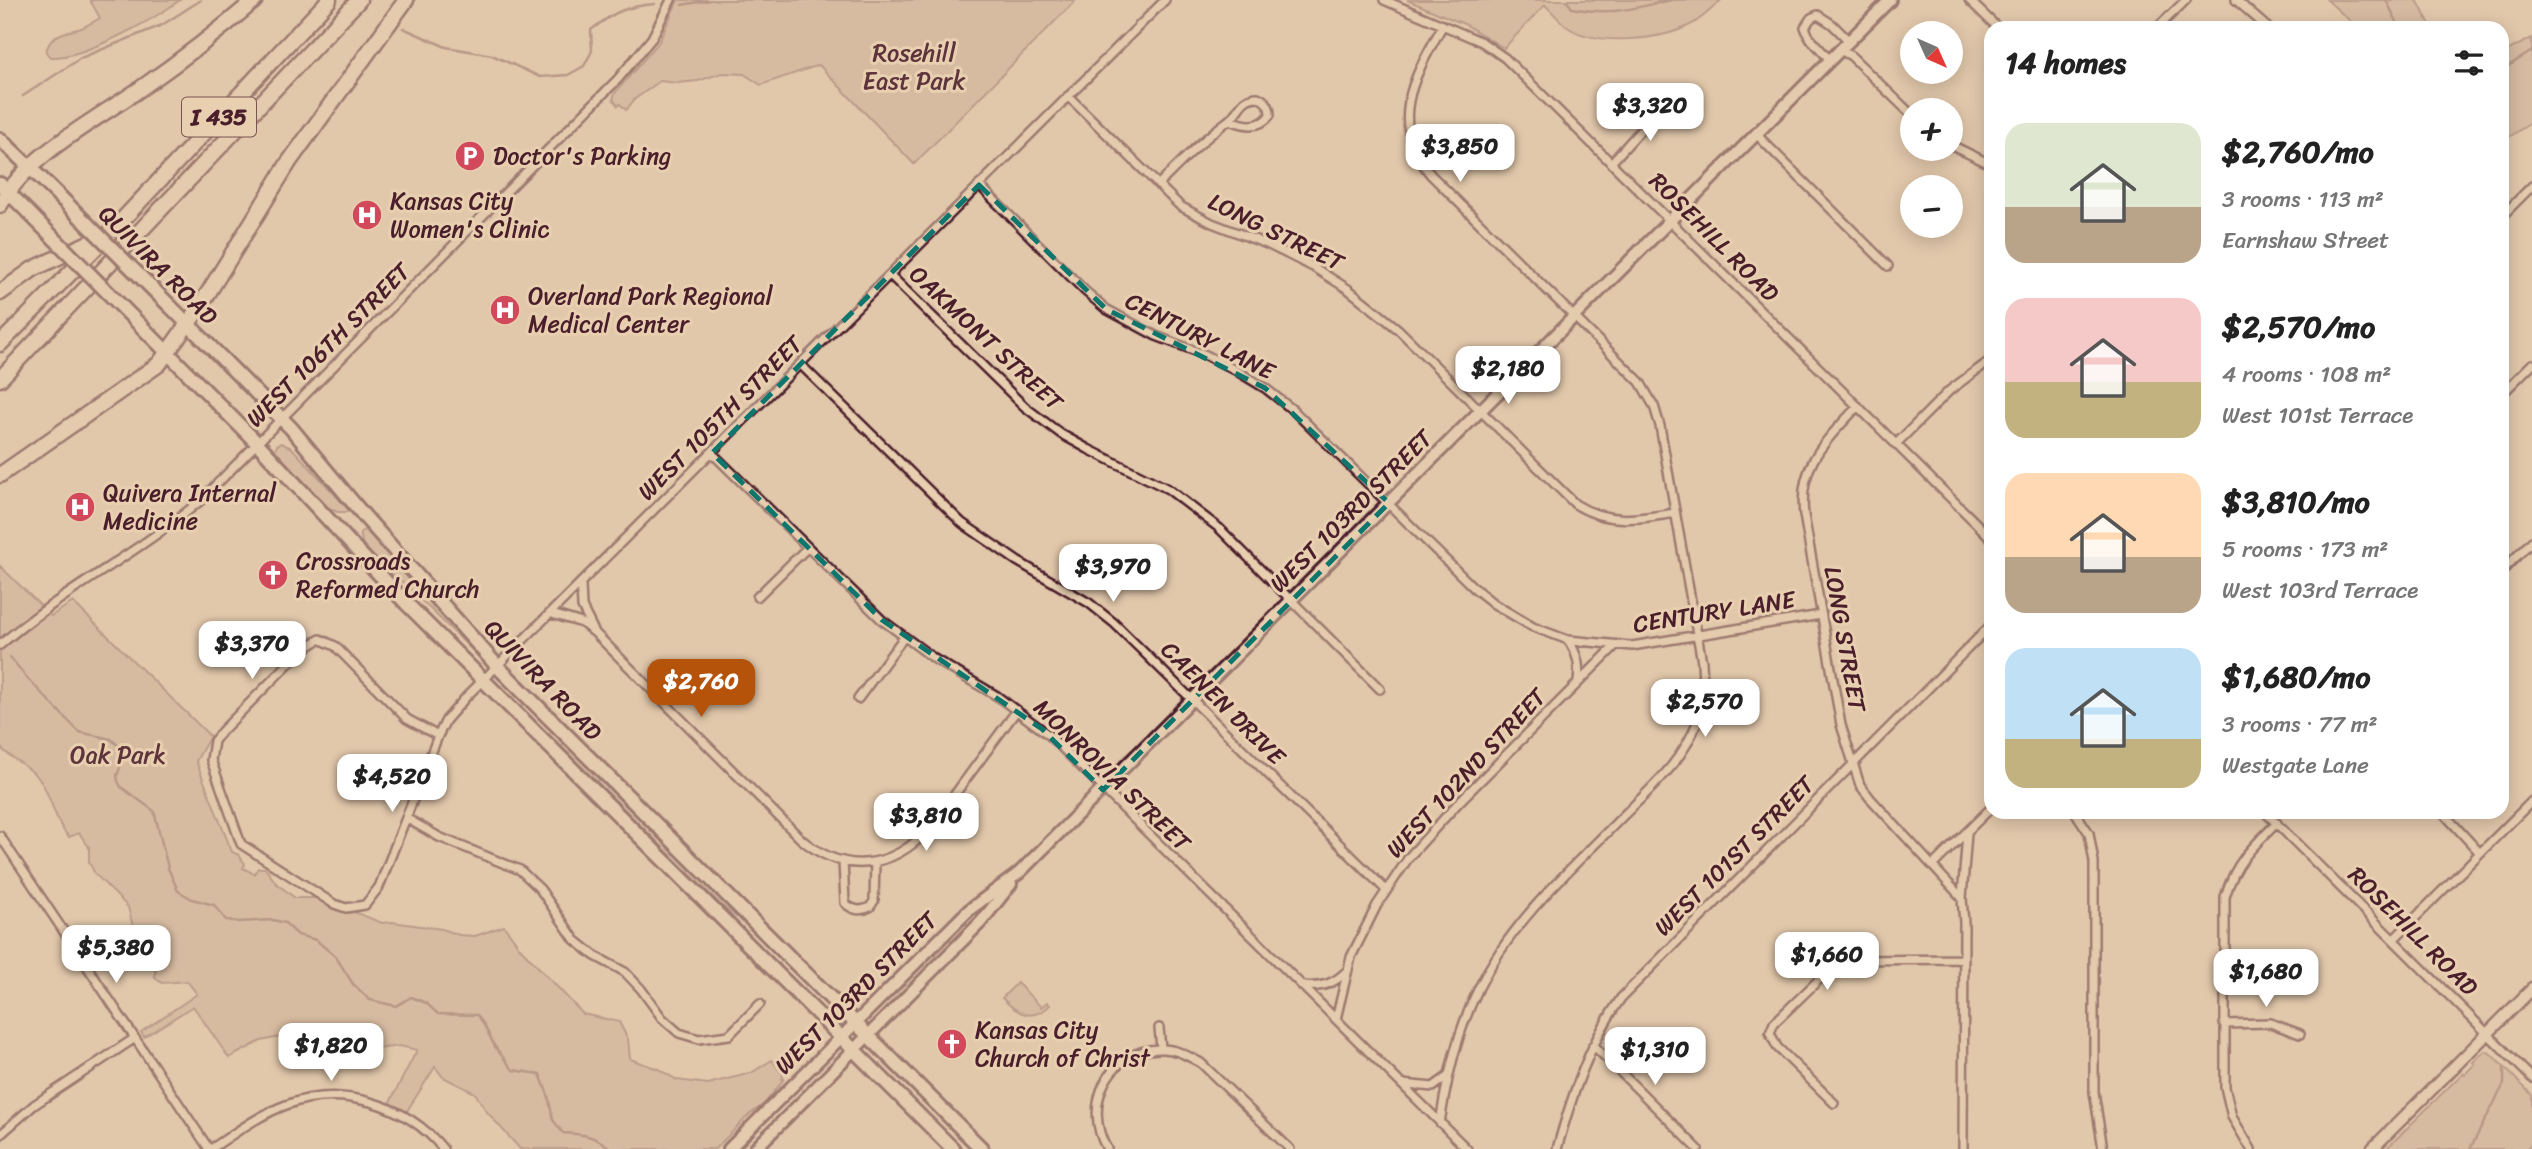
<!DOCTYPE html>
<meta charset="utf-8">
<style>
:root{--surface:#fff;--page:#f2f2f2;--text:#222;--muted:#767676;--accent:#b45309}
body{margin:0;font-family:Sriracha,sans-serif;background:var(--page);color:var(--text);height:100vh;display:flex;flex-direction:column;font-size:26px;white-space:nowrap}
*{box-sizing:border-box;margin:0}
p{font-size:23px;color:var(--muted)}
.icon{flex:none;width:38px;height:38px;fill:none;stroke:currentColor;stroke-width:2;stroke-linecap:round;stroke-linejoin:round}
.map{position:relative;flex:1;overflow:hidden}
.details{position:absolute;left:1984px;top:21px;width:525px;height:798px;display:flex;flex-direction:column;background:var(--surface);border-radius:21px;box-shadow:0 4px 18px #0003}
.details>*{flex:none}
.needle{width:46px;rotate:135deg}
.fabs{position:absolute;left:1900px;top:21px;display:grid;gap:14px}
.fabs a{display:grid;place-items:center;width:63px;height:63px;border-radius:50%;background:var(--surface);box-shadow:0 4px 18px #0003;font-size:35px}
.price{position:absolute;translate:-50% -60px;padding:0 16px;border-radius:14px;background:#fff;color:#222;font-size:23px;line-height:46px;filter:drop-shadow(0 2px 4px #0008)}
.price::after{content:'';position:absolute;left:50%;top:42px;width:21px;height:16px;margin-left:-10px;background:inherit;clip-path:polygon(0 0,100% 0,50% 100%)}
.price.active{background:var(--accent);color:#fff}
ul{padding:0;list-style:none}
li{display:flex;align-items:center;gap:21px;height:175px;padding:0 21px}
li span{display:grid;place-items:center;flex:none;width:196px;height:140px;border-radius:21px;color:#555}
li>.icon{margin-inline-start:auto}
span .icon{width:84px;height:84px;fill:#fffc;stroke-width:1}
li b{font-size:30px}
h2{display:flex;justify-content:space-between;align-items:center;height:84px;padding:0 21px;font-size:30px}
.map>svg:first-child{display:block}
.green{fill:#c9ac95;stroke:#8a6660;stroke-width:2}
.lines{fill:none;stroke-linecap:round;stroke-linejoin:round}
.stream{stroke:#825d5a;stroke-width:2.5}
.minor-casing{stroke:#4a1f2b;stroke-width:12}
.tertiary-casing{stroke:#4a1f2b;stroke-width:15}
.secondary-casing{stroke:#4a1f2b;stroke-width:16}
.primary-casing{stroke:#4a1f2b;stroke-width:18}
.motorway-casing{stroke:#4a1f2b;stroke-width:19}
.minor{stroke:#e8cfb0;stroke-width:7}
.tertiary{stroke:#e8cfb0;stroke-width:10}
.secondary{stroke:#e8cfb0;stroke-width:10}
.primary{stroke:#e8cfb0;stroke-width:12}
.motorway{stroke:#e8cfb0;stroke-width:14}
.primary-bridge-casing{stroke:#4a1f2b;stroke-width:18;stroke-linecap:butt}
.primary-bridge{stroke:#e8cfb0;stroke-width:12}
.marked{fill:none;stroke:#0f766e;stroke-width:5;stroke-dasharray:14 9;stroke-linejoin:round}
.labels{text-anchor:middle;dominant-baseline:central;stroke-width:6;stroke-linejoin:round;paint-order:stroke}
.shield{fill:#e8cfb0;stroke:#795453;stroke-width:2}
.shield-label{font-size:23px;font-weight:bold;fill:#4a1f2b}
.park-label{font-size:24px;fill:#5d343b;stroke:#e8cfb0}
.poi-label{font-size:24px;fill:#4a1f2b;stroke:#e8cfb0;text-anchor:start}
.street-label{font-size:24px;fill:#4a1f2b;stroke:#e8cfb0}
</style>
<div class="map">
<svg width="2532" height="1149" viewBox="0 0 2532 1149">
<rect width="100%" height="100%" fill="#e2c8ab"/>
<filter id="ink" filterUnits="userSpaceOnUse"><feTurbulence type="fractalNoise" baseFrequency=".0143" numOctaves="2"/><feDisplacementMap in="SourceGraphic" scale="14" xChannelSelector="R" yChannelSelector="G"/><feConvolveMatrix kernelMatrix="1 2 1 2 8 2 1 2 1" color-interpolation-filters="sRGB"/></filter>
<g filter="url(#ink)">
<path class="green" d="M 90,0 L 180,0 C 153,20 83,59 50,57 L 46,52 C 50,34 63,33 78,29 C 85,27 93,22 100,18 Z
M 678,0 L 1076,0 L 914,164 L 819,65 L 761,85 L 744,74 L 722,73 L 698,81 L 677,83 L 660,81 L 635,99 L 626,110 L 620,104 L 618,106 L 613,99 L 615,93 L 659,42 Z
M 1407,0 L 1721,0 C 1712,9 1698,22 1686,27 C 1658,40 1596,46 1569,28 C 1560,22 1553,12 1545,5 L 1504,48 L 1466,25 Z
M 2327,0 L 2417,0 L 2432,28 L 2358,28 Z
M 2532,38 L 2532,122 L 2503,141 L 2503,53 Z
M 281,443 L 292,448 L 349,510 L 347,512 L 337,512 L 326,506 L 300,478 L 287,469 L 275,451 L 277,445 Z
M 365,529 L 471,645 L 469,647 L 404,583 L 375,563 L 365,553 L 360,533 Z
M 0,566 L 51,616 L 73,602 L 210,736 L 196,761 L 232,852 L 239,855 L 245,864 L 243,868 L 254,874 L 258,868 L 265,868 L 276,883 L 295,898 L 319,898 L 382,923 L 392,922 L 442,929 L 459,935 L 475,936 L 504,926 L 521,949 L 583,1014 L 619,1022 L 628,1039 L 630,1059 L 658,1069 L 677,1080 L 708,1084 L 751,1073 L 772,1060 L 783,1075 L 782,1080 L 784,1079 L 765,1103 L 749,1115 L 715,1149 L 520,1149 L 487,1112 L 475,1093 L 443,1077 L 435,1067 L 405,1114 L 388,1106 L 417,1050 L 400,1046 L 354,1052 L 325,1034 L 309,1031 L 261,1041 L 229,1058 L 193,1006 L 144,1037 L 141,1032 L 197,994 L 187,981 L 162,983 L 155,978 L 155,970 L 167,958 L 167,953 L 162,946 L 147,942 L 134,931 L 128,907 L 95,874 L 89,862 L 89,847 L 79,833 L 69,837 C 56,824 52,800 42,783 C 32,767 13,761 0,747 Z
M 563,744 L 584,760 L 738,915 L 736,917 L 720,904 L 561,747 Z
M 1017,983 L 1041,1007 L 1047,1002 L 1050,1005 C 1032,1023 1017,1013 1002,998 Z
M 2485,1051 L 2490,1053 L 2532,1095 L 2532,1143 L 2526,1149 L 2386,1149 L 2463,1073 L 2465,1074 L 2475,1064 L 2473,1062 Z"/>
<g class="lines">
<path class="stream" d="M 1566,0 L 1572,8 C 1614,16 1632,8 1672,0
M 2386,0 L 2400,28
M 682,5 L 710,0
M 403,28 L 446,47 L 492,55 L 540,77 L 568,75 L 584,66 L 592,51 L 591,30 C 614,12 626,6 655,4
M 2502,70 L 2532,51
M 23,96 L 81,58 L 162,25 L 201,0
M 10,657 L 28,679 L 79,732 L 111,739 L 122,749 L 122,762 L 117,776 L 118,781 L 121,787 L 154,811 L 168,868 L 178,891 L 192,899 L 214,905 L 226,920 L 239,922 L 273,920 L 285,923 L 298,935 L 316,940 L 336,957 L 353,984 L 370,1000 L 396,1006 L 411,997 L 426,1003 L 438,1014 L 477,1015 L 484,1025 L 495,1047 L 513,1070 L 540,1074 L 548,1095 L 553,1120 L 563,1133 C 582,1134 597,1136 611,1149
M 2470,1149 L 2504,1084 L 2504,1068"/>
<g class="minor-casing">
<path id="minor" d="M 1384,0 L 1482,42 L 1505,58 L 1992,539
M 1969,0 L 1998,28
M 2236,0 L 2268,28
M 2157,28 L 2186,0
M 1840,50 L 1851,56 L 1913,116
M 1830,60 L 1809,37 L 1805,27 L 1811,18 L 1818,15 L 1832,24 L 1849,41
M 1068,96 L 1180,206 L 1212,223 L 1269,245 L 1313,267 L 1348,289 L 1398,329 L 1575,504 C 1608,525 1639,519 1675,513
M 1756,134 L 1888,266
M 1951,145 L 1992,165
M 1611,163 L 1648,122 L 1656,102
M 979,185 L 1085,291 L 1106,309 L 1156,336 L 1206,355 L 1237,371 L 1265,388 L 1293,410 L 1473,587 L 1494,604 L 1533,627 L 1568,640 L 1632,646 L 1821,615
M 1158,185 C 1181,162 1203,139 1229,120 C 1240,111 1241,97 1258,97 C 1266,101 1270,105 1270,115 C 1259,130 1244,125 1229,120
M 2502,216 L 2532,186
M 890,275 L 1025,407 L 1061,434 L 1088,449 L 1168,489 L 1219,528 L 1380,689
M 800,364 L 962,523 L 1017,561 L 1089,603 L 1114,623 L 1386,890
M 2502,394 L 2532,364
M 1858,406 C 1826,441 1798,464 1804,515 L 1841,725 L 1860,785 L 1870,798 L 1962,898 L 1964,923 L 1963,1149
M 1896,444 L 1950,390 L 1992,359
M 712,453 L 882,620 L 936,660 L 997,696 L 1049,735 L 1467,1149
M 2502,571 L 2532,541
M 581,585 L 582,607 L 593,629
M 757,597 L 807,548
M 552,614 L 582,623 L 595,633 L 801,839 C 845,876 892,869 930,828 L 1017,710
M 1568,640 C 1578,655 1580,665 1578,682
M 0,645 C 62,591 137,554 200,501 L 618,79 L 652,38 L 671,0
M 858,699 L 904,637
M 438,736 L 407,719 L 335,646 L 320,639 L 302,650 L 222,731 L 214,741 L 211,760 L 241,844 L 334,904 L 346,908 L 365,905 L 379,887 L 438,736 L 446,720 L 467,696 L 1165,0
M 2075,812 L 2089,833 L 2094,862 L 2094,1092 L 2103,1149
M 2265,812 L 2532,1078
M 2446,816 L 2480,853
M 406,818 L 439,837 L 520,870 L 540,889 L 575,940 L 595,956 L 625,972 L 641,989 L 662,1018 L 679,1033 L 699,1039 L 729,1035 L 760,1004
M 0,836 L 209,1149
M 843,861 L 845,903 C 852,910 861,912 870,907 L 874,901 L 875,862
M 1933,865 L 1992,807
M 1962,898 L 1967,833
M 2394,939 L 2532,801
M 1302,986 C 1322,988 1334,984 1348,970
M 1336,1019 L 1351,957 L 1377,905 L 1409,857 L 1460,801 L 1616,645
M 2224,1024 L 2270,1023 L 2300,1034
M 1159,1028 L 1161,1048
M 1593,1045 L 1698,1149
M 1402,1084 L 1433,1087 L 1447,1077
M 1834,1103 L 1777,1047 L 1770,1033 L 1774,1023 L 1830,969 L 1856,960 L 1964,959
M 1440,1123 C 1449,1063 1464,1005 1499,953 C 1532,903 1578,862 1620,819 C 1650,789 1684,761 1698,720 C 1704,700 1703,681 1702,662 L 1660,426 L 1654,406 L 1640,382 L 1431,175 C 1386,122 1414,77 1443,25
M 0,1135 L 34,1105 L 135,1038
M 211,1149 C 235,1133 259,1115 286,1105 C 340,1084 407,1104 443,1149
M 1107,1149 C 1082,1106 1107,1050 1160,1049 C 1175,1048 1188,1056 1201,1063 L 1290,1149
M 1557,1149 C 1572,1095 1589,1044 1621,998 L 1992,624
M 2251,1149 L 2232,1117 L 2225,1087 L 2225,897 C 2235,863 2252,847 2277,823"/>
</g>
<g class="tertiary-casing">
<path id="tertiary" d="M 2372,1149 L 2532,989"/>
</g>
<g class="secondary-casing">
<path id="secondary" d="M 729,1149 L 969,910 L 1019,873 L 1890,0
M 755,1149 L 981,922 L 1011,884"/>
</g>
<g class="primary-casing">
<path id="primary" d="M 0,139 L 48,185
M 0,184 L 28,212
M 171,307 L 291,428 L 365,517 L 498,667 L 982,1149
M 148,333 L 258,444 L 406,603 L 953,1149"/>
</g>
<g class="motorway-casing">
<path id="motorway" d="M 0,205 C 27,155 94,121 140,89 C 180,61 218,32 255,0
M 0,293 L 33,269 L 99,238
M 0,344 L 110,233 L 329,0
M 0,379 L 359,0
M 0,475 L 159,364 L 197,311 L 289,162 L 406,0"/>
</g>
<use href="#minor" class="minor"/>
<use href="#tertiary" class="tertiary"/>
<use href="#secondary" class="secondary"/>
<use href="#primary" class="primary"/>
<use href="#motorway" class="motorway"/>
<g class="primary-bridge-casing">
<path id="primary-bridge" d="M 48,185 L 171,307
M 28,212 L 148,333"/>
</g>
<use href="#primary-bridge" class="primary-bridge"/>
</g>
</g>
<path d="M0 0H2532V1149H0ZM 979,185 L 1106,309 L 1265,388 L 1389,503 L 1103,790 L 1042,729 L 882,620 L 712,453 Z" fill="#e2c8ab" fill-opacity=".55" fill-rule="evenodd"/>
<path class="marked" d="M 979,185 L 1106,309 L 1265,388 L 1389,503 L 1103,790 L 1042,729 L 882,620 L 712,453 Z"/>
<defs>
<g id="parking-disc" transform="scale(1.575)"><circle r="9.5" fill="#d1495b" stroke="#e8cfb0"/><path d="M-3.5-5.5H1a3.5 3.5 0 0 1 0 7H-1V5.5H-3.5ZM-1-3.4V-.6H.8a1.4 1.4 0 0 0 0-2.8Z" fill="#fff"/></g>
<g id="hospital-disc" transform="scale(1.575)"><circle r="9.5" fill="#d1495b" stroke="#e8cfb0"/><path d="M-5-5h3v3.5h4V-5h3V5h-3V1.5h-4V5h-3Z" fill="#fff"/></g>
<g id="church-disc" transform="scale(1.575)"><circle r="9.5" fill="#d1495b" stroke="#e8cfb0"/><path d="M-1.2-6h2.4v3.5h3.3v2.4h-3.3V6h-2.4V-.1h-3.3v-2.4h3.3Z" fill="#fff"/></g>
</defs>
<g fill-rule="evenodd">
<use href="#parking-disc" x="470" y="156"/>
<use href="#hospital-disc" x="367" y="215"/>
<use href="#hospital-disc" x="505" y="310"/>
<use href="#hospital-disc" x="80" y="507"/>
<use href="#church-disc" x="273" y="575"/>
<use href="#church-disc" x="952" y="1044"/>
</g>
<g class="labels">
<rect class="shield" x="182" y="97.5" width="74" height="39" rx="5"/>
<g class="shield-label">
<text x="219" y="117">I 435</text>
</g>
<g class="park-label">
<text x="914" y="53">Rosehill<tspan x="914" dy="28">East Park</tspan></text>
<text x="118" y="755">Oak Park</text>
</g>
<g class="poi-label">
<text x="493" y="156">Doctor's Parking</text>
<text x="390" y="201">Kansas City<tspan x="390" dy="28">Women's Clinic</tspan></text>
<text x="528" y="296">Overland Park Regional<tspan x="528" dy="28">Medical Center</tspan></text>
<text x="103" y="493">Quivera Internal<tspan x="103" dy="28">Medicine</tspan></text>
<text x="296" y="561">Crossroads<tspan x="296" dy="28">Reformed Church</tspan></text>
<text x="975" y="1030">Kansas City<tspan x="975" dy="28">Church of Christ</tspan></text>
</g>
<g class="street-label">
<text transform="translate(1276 232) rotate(26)">LONG STREET</text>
<text transform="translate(1714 237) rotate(45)">ROSEHILL ROAD</text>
<text transform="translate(158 265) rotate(45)">QUIVIRA ROAD</text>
<text transform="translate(1200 336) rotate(27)">CENTURY LANE</text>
<text transform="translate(986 338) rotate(43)">OAKMONT STREET</text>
<text transform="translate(328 345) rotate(-45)">WEST 106TH STREET</text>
<text transform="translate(720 418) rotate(-45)">WEST 105TH STREET</text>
<text transform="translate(1351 511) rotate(-45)">WEST 103RD STREET</text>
<text transform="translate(1714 612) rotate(-9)">CENTURY LANE</text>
<text transform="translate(1845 639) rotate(80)">LONG STREET</text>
<text transform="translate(543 680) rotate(46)">QUIVIRA ROAD</text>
<text transform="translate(1223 703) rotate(45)">CAENEN DRIVE</text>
<text transform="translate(1466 773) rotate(-47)">WEST 102ND STREET</text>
<text transform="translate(1112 775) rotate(44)">MONROVIA STREET</text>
<text transform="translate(1734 856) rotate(-45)">WEST 101ST STREET</text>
<text transform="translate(2413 931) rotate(45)">ROSEHILL ROAD</text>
<text transform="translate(856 993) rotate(-45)">WEST 103RD STREET</text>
</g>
</g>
</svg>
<div class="fabs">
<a><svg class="needle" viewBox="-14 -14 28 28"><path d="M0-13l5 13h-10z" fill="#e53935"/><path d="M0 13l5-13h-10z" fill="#767676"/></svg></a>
<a>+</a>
<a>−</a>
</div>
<b class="price" style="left:1650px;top:143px">$3,320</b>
<b class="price" style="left:1460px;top:184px">$3,850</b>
<b class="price" style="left:1508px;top:406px">$2,180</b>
<b class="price" style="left:1113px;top:604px">$3,970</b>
<b class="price" style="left:252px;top:681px">$3,370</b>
<b class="price active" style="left:701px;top:719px">$2,760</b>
<b class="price" style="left:1705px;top:739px">$2,570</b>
<b class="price" style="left:392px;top:814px">$4,520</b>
<b class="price" style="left:926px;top:853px">$3,810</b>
<b class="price" style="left:116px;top:985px">$5,380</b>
<b class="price" style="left:1827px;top:992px">$1,660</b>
<b class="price" style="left:2266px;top:1009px">$1,680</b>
<b class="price" style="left:331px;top:1083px">$1,820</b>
<b class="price" style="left:1655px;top:1087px">$1,310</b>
<section class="details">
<h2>14 homes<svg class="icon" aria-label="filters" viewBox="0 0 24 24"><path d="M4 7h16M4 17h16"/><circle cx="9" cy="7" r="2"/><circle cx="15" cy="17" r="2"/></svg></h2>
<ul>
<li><span style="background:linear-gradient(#dfe7d0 60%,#b9a48a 0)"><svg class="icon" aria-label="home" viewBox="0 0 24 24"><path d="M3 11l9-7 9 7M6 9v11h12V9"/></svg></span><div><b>$2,760/mo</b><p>3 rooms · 113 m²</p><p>Earnshaw Street</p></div></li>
<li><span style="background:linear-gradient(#f6c9c9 60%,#c2b280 0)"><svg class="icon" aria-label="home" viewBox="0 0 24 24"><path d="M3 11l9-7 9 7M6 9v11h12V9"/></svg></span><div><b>$2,570/mo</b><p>4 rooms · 108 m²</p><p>West 101st Terrace</p></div></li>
<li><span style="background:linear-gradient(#ffd9b3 60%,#b9a48a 0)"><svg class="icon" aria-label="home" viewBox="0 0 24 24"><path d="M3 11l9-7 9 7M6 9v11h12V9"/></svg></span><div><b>$3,810/mo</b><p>5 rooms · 173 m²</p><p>West 103rd Terrace</p></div></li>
<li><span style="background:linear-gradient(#bfe0f5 65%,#c2b280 0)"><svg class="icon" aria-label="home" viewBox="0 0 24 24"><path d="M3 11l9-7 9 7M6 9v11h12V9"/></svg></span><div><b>$1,680/mo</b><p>3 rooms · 77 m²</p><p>Westgate Lane</p></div></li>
</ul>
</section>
</div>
